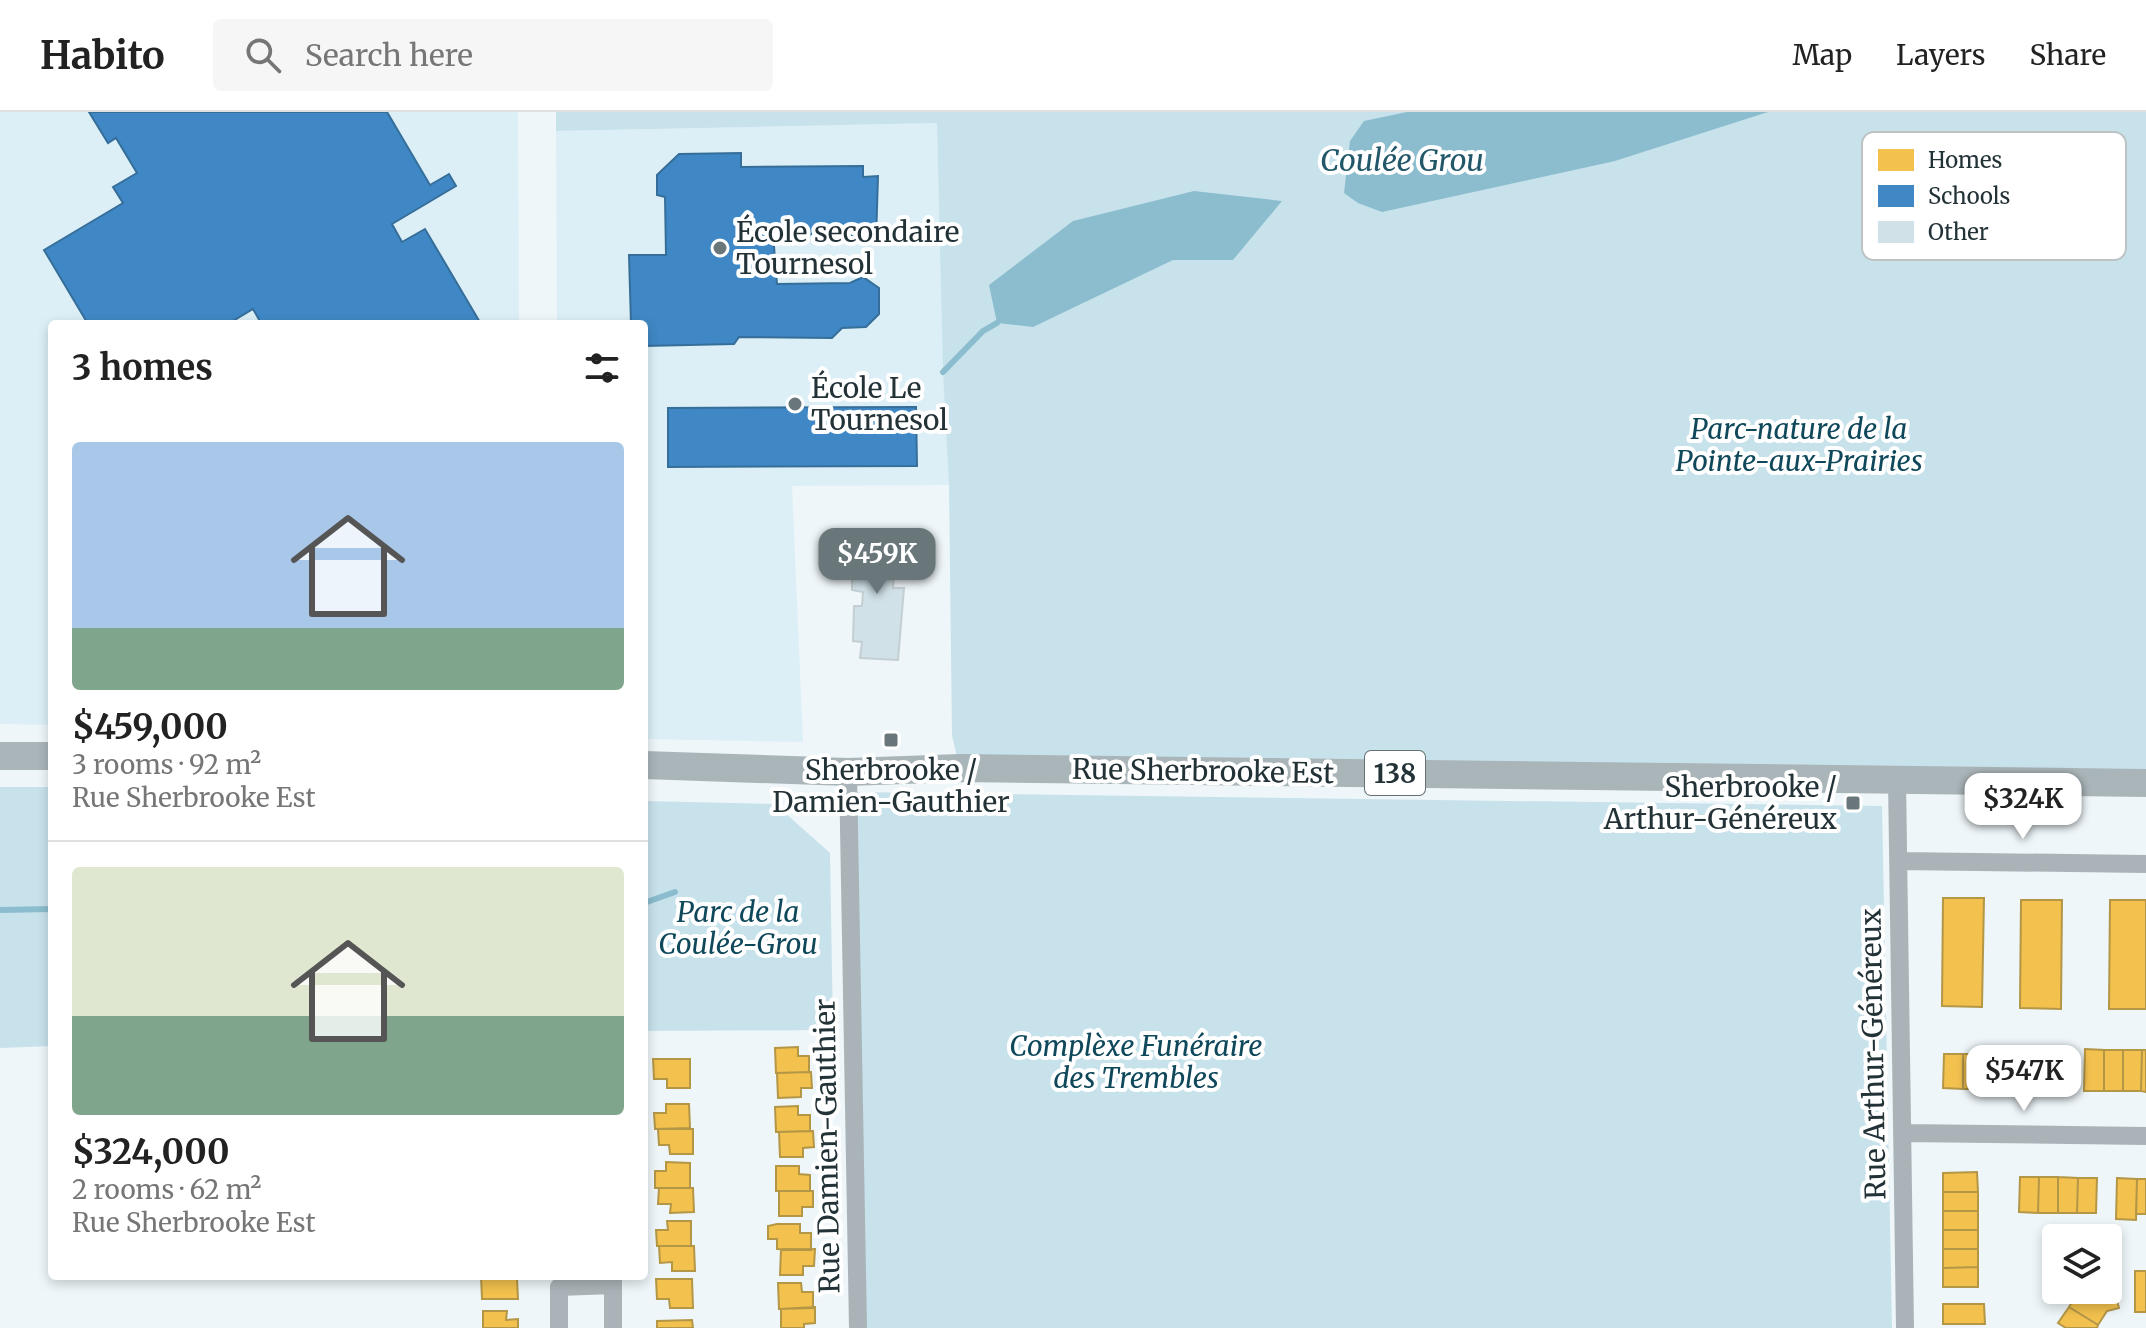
<!DOCTYPE html>
<meta charset="utf-8">
<style>
:root{--surface:#fff;--page:#f6f6f6;--text:#222;--muted:#767676;--line:#e0e0e0;--accent:#69777b}
body{margin:0;font-family:Merriweather,serif;background:var(--page);color:var(--text);height:100vh;display:flex;flex-direction:column;font-size:30px;white-space:nowrap}
*{box-sizing:border-box;margin:0}
p{font-size:26px;color:var(--muted)}
.icon{flex:none;width:44px;height:44px;fill:none;stroke:currentColor;stroke-width:2;stroke-linecap:round;stroke-linejoin:round}
.map{position:relative;flex:1;overflow:hidden}
.side{position:absolute;left:48px;top:208px;width:600px;height:960px;display:flex;flex-direction:column;background:var(--surface);border-radius:8px;box-shadow:0 4px 12px #0003}
.side>*{flex:none}
.buttons{position:absolute;left:2042px;top:1112px;display:grid;gap:16px}
.buttons a{display:grid;place-items:center;width:80px;height:80px;border-radius:8px;background:var(--surface);box-shadow:0 4px 12px #0003;font-size:40px}
.price{position:absolute;translate:-50% -68px;padding:0 18px;border-radius:16px;background:#fff;color:#222;font-size:26px;line-height:52px;filter:drop-shadow(0 2px 4px #0008)}
.price::after{content:'';position:absolute;left:50%;top:48px;width:24px;height:18px;margin-left:-12px;background:inherit;clip-path:polygon(0 0,100% 0,50% 100%)}
.price.active{background:var(--accent);color:#fff}
ul{padding:0;list-style:none}
li{display:grid;align-content:center;gap:16px;height:424px;padding:0 24px}
li+li{border-top:2px solid var(--line)}
li span{display:grid;place-items:center;height:248px;border-radius:8px;color:#555}
li>.icon{margin-inline-start:auto}
span .icon{width:144px;height:144px;fill:#fffc;stroke-width:1}
li b{font-size:34px}
h2{display:flex;justify-content:space-between;align-items:center;height:96px;padding:0 24px;font-size:34px}
header{display:flex;align-items:center;gap:48px;box-sizing:border-box;height:112px;padding:0 40px;background:var(--surface);border-bottom:2px solid var(--line)}
header strong{font-size:38px}
nav{display:flex;gap:44px;margin-inline-start:auto;font-size:28px}
.search{width:560px;height:72px;background:var(--page);display:flex;align-items:center;gap:20px;box-sizing:border-box;padding:0 28px;border-radius:8px;color:var(--muted);font-size:30px}
.map>svg:first-child{display:block}
.built{fill:#dceff6}
.green{fill:#c8e2ec}
.water{fill:#8bbdce}
.homes{fill:#f2c14e;stroke:#b49647;stroke-width:2}
.schools{fill:#3f88c5;stroke:#366e9a;stroke-width:2}
.lines{fill:none;stroke-linecap:round;stroke-linejoin:round}
.stream{stroke:#8bbdce;stroke-width:6}
.building{fill:#d0e1e7;stroke:#c4cfd3;stroke-width:2}
.street{stroke:#aab4b8;stroke-width:18}
.primary{stroke:#aab5b9;stroke-width:28}
.poi-dot{fill:#69777b;stroke:#fff;stroke-width:3}
.labels{text-anchor:middle;dominant-baseline:central;stroke-width:8;stroke-linejoin:round;paint-order:stroke}
.shield{fill:#fff;stroke:#647073;stroke-width:2}
.shield-label{font-size:26px;font-weight:bold;fill:#223237}
.poi-label{font-size:28px;fill:#223237;stroke:#fff;text-anchor:start}
.park-label{font-size:28px;font-style:italic;fill:#0e485a;stroke:#fff}
.street-label{font-size:28px;fill:#223237;stroke:#fff}
.water-label{font-size:30px;font-style:italic;fill:#22586a;stroke:#fff}
.key{fill:#fff;stroke:#bdc2c3;stroke-width:2}
.key-label{font-size:22px;fill:#223237}
</style>
<header>
<strong>Habito</strong>
<div class="search"><svg class="icon" aria-label="search" viewBox="0 0 24 24"><circle cx="10" cy="10" r="6"/><path d="M15 15l6 6"/></svg>Search here</div>
<nav><a>Map</a><a>Layers</a><a>Share</a></nav>
</header>
<div class="map">
<svg width="2146" height="1216" viewBox="0 0 2146 1216">
<rect width="100%" height="100%" fill="#eef6f9"/>
<path class="built" d="M 0,0 L 518,0 L 519,212 L 52,212 L 52,613 L 0,612 Z
M 937,11 L 949,373 L 792,374 L 803,630 L 644,627 L 644,212 L 557,212 L 556,19 Z"/>
<path class="green" d="M 556,0 L 2146,0 L 2146,671 L 960,656 L 952,624 L 949,373 L 943,260 L 937,11 L 556,19 Z
M 0,675 L 52,675 L 52,934 L 0,936 Z
M 854,680 L 1882,694 L 1892,1216 L 858,1216 Z
M 644,689 L 775,692 L 830,741 L 833,918 L 644,919 Z"/>
<path class="water" d="M 1407,0 L 1768,0 L 1615,49 L 1382,100 L 1358,91 L 1344,81 L 1350,29 L 1364,9 Z
M 1194,79 L 1282,89 L 1233,148 L 1173,148 L 1033,215 L 997,211 L 989,173 L 1073,109 Z"/>
<path class="homes" d="M 1943,786 L 1984,786 L 1982,895 L 1942,894 Z
M 2021,788 L 2062,788 L 2061,897 L 2020,896 Z
M 2110,788 L 2146,788 L 2146,897 L 2109,897 Z
M 798,935 L 798,944 L 809,944 L 809,960 L 776,961 L 775,936 Z
M 2085,937 L 2104,938 L 2104,979 L 2084,979 Z
M 2104,938 L 2123,938 L 2123,979 L 2104,979 Z
M 2123,938 L 2142,938 L 2141,979 L 2123,979 Z
M 2142,938 L 2146,938 L 2146,980 L 2141,979 Z
M 1944,942 L 1963,942 L 1963,977 L 1943,976 Z
M 1963,942 L 1982,942 L 1982,977 L 1963,977 Z
M 1982,942 L 2001,942 L 2001,977 L 1982,977 Z
M 2001,942 L 2020,943 L 2020,978 L 2001,977 Z
M 2020,943 L 2039,943 L 2038,978 L 2020,978 Z
M 2039,943 L 2058,943 L 2058,978 L 2038,978 Z
M 653,947 L 690,947 L 690,976 L 667,976 L 667,967 L 654,967 Z
M 811,960 L 812,976 L 801,976 L 801,985 L 778,986 L 777,961 Z
M 666,992 L 689,992 L 690,1016 L 655,1017 L 654,1001 L 666,1001 Z
M 798,994 L 798,1003 L 810,1003 L 810,1019 L 776,1020 L 775,995 Z
M 658,1017 L 693,1017 L 693,1042 L 670,1042 L 669,1033 L 659,1033 Z
M 813,1019 L 814,1035 L 803,1036 L 803,1045 L 780,1045 L 779,1020 Z
M 666,1050 L 690,1051 L 690,1076 L 655,1076 L 655,1059 L 666,1059 Z
M 776,1054 L 799,1054 L 799,1062 L 810,1063 L 810,1079 L 776,1079 Z
M 1977,1060 L 1978,1080 L 1943,1080 L 1943,1061 Z
M 2020,1065 L 2039,1065 L 2038,1101 L 2019,1100 Z
M 2039,1065 L 2058,1065 L 2058,1101 L 2038,1101 Z
M 2058,1065 L 2078,1066 L 2077,1101 L 2058,1101 Z
M 2078,1066 L 2097,1066 L 2096,1101 L 2077,1101 Z
M 2117,1066 L 2137,1067 L 2136,1108 L 2116,1107 Z
M 2137,1067 L 2146,1067 L 2146,1102 L 2136,1102 Z
M 659,1076 L 693,1076 L 694,1100 L 670,1101 L 671,1092 L 658,1092 Z
M 779,1079 L 813,1079 L 813,1095 L 802,1095 L 802,1104 L 779,1104 Z
M 1943,1080 L 1978,1080 L 1978,1099 L 1943,1099 Z
M 1943,1099 L 1978,1099 L 1978,1118 L 1943,1118 Z
M 667,1109 L 691,1109 L 691,1134 L 657,1134 L 656,1118 L 668,1118 Z
M 777,1112 L 800,1112 L 800,1121 L 811,1121 L 811,1138 L 777,1137 L 777,1127 L 768,1127 L 768,1114 Z
M 1943,1118 L 1978,1118 L 1978,1137 L 1943,1137 Z
M 659,1134 L 694,1134 L 695,1159 L 672,1159 L 672,1150 L 660,1151 Z
M 815,1137 L 814,1154 L 803,1154 L 803,1163 L 780,1163 L 781,1138 Z
M 1943,1137 L 1978,1137 L 1978,1155 L 1943,1156 Z
M 1978,1155 L 1978,1175 L 1943,1175 L 1943,1156 Z
M 2135,1159 L 2146,1159 L 2146,1200 L 2135,1200 Z
M 481,1164 L 504,1164 L 504,1167 L 517,1167 L 518,1187 L 482,1187 Z
M 2111,1165 L 2119,1196 L 2107,1199 L 2098,1213 L 2069,1195 L 2079,1179 L 2082,1181 L 2084,1178 L 2108,1178 L 2108,1166 Z
M 656,1167 L 692,1167 L 693,1196 L 670,1196 L 669,1187 L 657,1187 Z
M 778,1171 L 801,1171 L 802,1180 L 813,1180 L 813,1196 L 779,1197 Z
M 1943,1192 L 1984,1192 L 1985,1212 L 1943,1212 Z
M 815,1195 L 815,1211 L 804,1212 L 804,1216 L 781,1216 L 781,1197 Z
M 2069,1195 L 2098,1213 L 2097,1216 L 2066,1216 L 2058,1211 Z
M 483,1199 L 507,1199 L 506,1208 L 518,1207 L 518,1216 L 483,1216 Z
M 692,1208 L 693,1216 L 657,1216 L 657,1209 Z"/>
<path class="schools" d="M 89,0 L 387,0 L 430,73 L 449,62 L 456,74 L 392,112 L 402,130 L 425,117 L 481,212 L 259,212 L 261,211 L 253,197 L 228,212 L 88,212 L 44,138 L 123,91 L 113,75 L 137,61 L 116,26 L 108,31 Z
M 741,41 L 741,55 L 863,54 L 863,65 L 878,64 L 876,128 L 863,129 L 853,123 L 773,122 L 777,172 L 850,171 L 863,165 L 879,176 L 879,202 L 866,215 L 842,216 L 832,226 L 739,225 L 734,232 L 644,234 L 644,212 L 631,212 L 629,143 L 666,143 L 665,85 L 657,83 L 657,63 L 679,42 Z
M 916,295 L 917,354 L 668,355 L 668,296 Z"/>
<g class="lines">
<path class="stream" d="M 943,260 L 983,219 L 997,211
M 644,791 L 675,780
M 0,798 L 52,797"/>
</g>
<path class="building" d="M 897,422 L 893,476 L 904,476 L 898,548 L 860,546 L 862,530 L 853,529 L 854,494 L 862,494 L 863,480 L 852,478 L 852,423 Z"/>
<g class="lines">
<path class="street" d="M 848,660 L 858,1216
M 1897,668 L 1905,1216
M 1899,749 L 2146,752
M 1902,1021 L 2146,1024
M 613,1164 L 613,1216
M 559,1216 L 559,1175 L 613,1173"/>
<path class="primary" d="M 0,644 L 52,644
M 644,653 L 848,660 L 960,656 L 2146,671"/>
</g>
<g class="poi-dot">
<circle cx="720" cy="136" r="8"/>
<circle cx="795" cy="292" r="8"/>
<rect x="883" y="620" width="16" height="16" rx="4"/>
<rect x="1845" y="683" width="16" height="16" rx="4"/>
</g>
<g class="labels">
<rect class="shield" x="1365" y="639" width="60" height="44" rx="6"/>
<g class="shield-label">
<text x="1395" y="661">138</text>
</g>
<g class="poi-label">
<text x="736" y="120">École secondaire<tspan x="736" dy="32">Tournesol</tspan></text>
<text x="811" y="276">École Le<tspan x="811" dy="32">Tournesol</tspan></text>
<text x="891" y="658" text-anchor="middle">Sherbrooke /<tspan x="891" dy="32">Damien-Gauthier</tspan></text>
<text x="1837" y="675" text-anchor="end">Sherbrooke /<tspan x="1837" dy="32">Arthur-Généreux</tspan></text>
</g>
<g class="park-label">
<text x="1799" y="317">Parc-nature de la<tspan x="1799" dy="32">Pointe-aux-Prairies</tspan></text>
<text x="738" y="800">Parc de la<tspan x="738" dy="32">Coulée-Grou</tspan></text>
<text x="1136" y="934">Complèxe Funéraire<tspan x="1136" dy="32">des Trembles</tspan></text>
</g>
<g class="street-label">
<text transform="translate(1203 659) rotate(1)">Rue Sherbrooke Est</text>
<text transform="translate(1873 942) rotate(-91)">Rue Arthur-Généreux</text>
<text transform="translate(827 1034) rotate(-91)">Rue Damien-Gauthier</text>
</g>
<g class="water-label">
<text x="1402" y="48">Coulée Grou</text>
</g>
</g>
<rect x="1862" y="20" width="264" height="128" rx="12" class="key"/>
<rect x="1878" y="37" width="36" height="22" fill="#f2c14e"/>
<rect x="1878" y="73" width="36" height="22" fill="#3f88c5"/>
<rect x="1878" y="109" width="36" height="22" fill="#d0e1e7"/>
<g class="key-label">
<text x="1928" y="56">Homes</text>
<text x="1928" y="92">Schools</text>
<text x="1928" y="128">Other</text>
</g>
</svg>
<div class="buttons">
<a><svg class="icon" aria-label="layers" viewBox="0 0 24 24"><path d="M12 4l9 5-9 5-9-5zM3 14l9 5 9-5"/></svg></a>
</div>
<b class="price active" style="left:877px;top:484px">$459K</b>
<b class="price" style="left:2023px;top:729px">$324K</b>
<b class="price" style="left:2024px;top:1001px">$547K</b>
<section class="side">
<h2>3 homes<svg class="icon" aria-label="filters" viewBox="0 0 24 24"><path d="M4 7h16M4 17h16"/><circle cx="9" cy="7" r="2"/><circle cx="15" cy="17" r="2"/></svg></h2>
<ul>
<li><span style="background:linear-gradient(#a9c7e8 75%,#7fa58c 0)"><svg class="icon" aria-label="home" viewBox="0 0 24 24"><path d="M3 11l9-7 9 7M6 9v11h12V9"/></svg></span><div><b>$459,000</b><p>3 rooms · 92 m²</p><p>Rue Sherbrooke Est</p></div></li>
<li><span style="background:linear-gradient(#dfe7d0 60%,#7fa58c 0)"><svg class="icon" aria-label="home" viewBox="0 0 24 24"><path d="M3 11l9-7 9 7M6 9v11h12V9"/></svg></span><div><b>$324,000</b><p>2 rooms · 62 m²</p><p>Rue Sherbrooke Est</p></div></li>
</ul>
</section>
</div>
